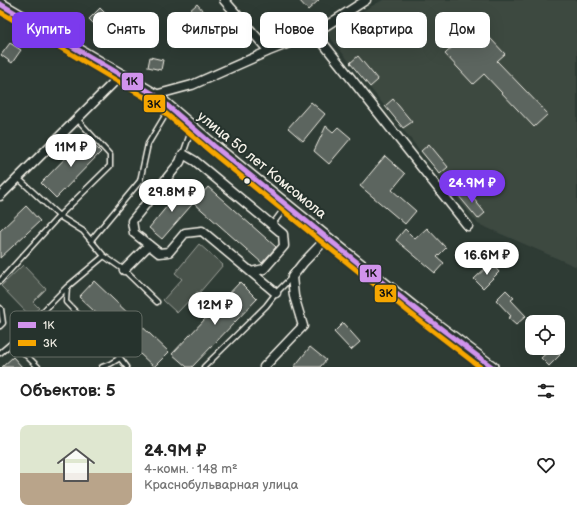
<!DOCTYPE html>
<html lang="ru">
<meta charset="utf-8">
<style>
:root{--surface:#fff;--page:#f6f6f6;--text:#222;--muted:#767676;--accent:#7c3aed}
body{margin:0;font-family:"Balsamiq Sans",sans-serif;background:var(--page);color:var(--text);height:100vh;display:flex;flex-direction:column;font-size:15px;white-space:nowrap}
*{box-sizing:border-box;margin:0}
p{font-size:13px;color:var(--muted)}
.icon{flex:none;width:22px;height:22px;fill:none;stroke:currentColor;stroke-width:2;stroke-linecap:round;stroke-linejoin:round}
.map{position:relative;height:367px;overflow:hidden}
.details{display:flex;flex-direction:column;background:var(--surface);flex:1}
.details>*{flex:none}
.hud{position:absolute;left:12px;top:12px;width:553px;height:36px;display:flex;gap:8px}
.controls{position:absolute;left:525px;top:315px;display:grid;gap:8px}
.controls a{display:grid;place-items:center;width:40px;height:40px;border-radius:8px;background:var(--surface);box-shadow:0 4px 16px #0002;font-size:20px}
.price{position:absolute;translate:-50% -34px;padding:0 9px;border-radius:14px;background:#fff;color:#222;font-size:13px;line-height:26px;filter:drop-shadow(0 1px 2px #0008)}
.price::after{content:'';position:absolute;left:50%;top:24px;width:12px;height:9px;margin-left:-6px;background:inherit;clip-path:polygon(0 0,100% 0,50% 100%)}
.price.on{background:var(--accent);color:#fff}
ul{padding:0;list-style:none}
li{display:flex;align-items:center;gap:12px;height:100px;padding:0 20px}
li span{display:grid;place-items:center;flex:none;width:112px;height:80px;border-radius:8px;color:#555}
li>.icon{margin-inline-start:auto}
span .icon{width:48px;height:48px;fill:#fffc;stroke-width:1}
li b{font-size:17px}
h2{display:flex;justify-content:space-between;align-items:center;height:48px;padding:0 20px;font-size:17px}
.tag{padding:0 14px;border-radius:8px;background:var(--surface);box-shadow:0 4px 16px #0002;font-size:14px;line-height:36px}
.tag.on{background:var(--accent);color:#fff}
.map>svg:first-child{display:block}
.built{fill:#3c4841}
.green{fill:#48524c;stroke:#9ea29a}
.building{fill:#5c655e;stroke:#f4f1e8}
.lines{fill:none;stroke-linecap:round;stroke-linejoin:round}
.lane-casing{stroke:#f4f1e8;stroke-width:7}
.street-casing{stroke:#f4f1e8;stroke-width:11}
.secondary-casing{stroke:#f4f1e8;stroke-width:14}
.lane{stroke:#26332d;stroke-width:4}
.street{stroke:#26332d;stroke-width:8}
.secondary{stroke:#26332d;stroke-width:11}
.bus-1-casing{stroke:#26332d;stroke-width:8}
.bus-2-casing{stroke:#26332d;stroke-width:8}
.bus-1{stroke:#d193ec;stroke-width:5}
.bus-2{stroke:#f7a600;stroke-width:5}
.bus-dot{fill:#f4f1e8;stroke:#26332d;stroke-width:1.5}
.labels{text-anchor:middle;dominant-baseline:central;stroke-width:4;stroke-linejoin:round;paint-order:stroke}
.street-label{font-size:14px;fill:#f4f1e8;stroke:#26332d}
.key{fill:#26332d;stroke:#646c65;stroke-width:1}
.key-label{font-size:11px;fill:#f4f1e8}
.line-badge{stroke:#26332d;stroke-width:1.5}
.pale-badge-label{font-size:11px;text-anchor:middle;font-weight:bold;fill:#111}
</style>
<div class="map">
<svg width="577" height="367" viewBox="0 0 577 367">
<rect width="100%" height="100%" fill="#2e3b34"/>
<filter id="ink" filterUnits="userSpaceOnUse"><feTurbulence type="fractalNoise" baseFrequency=".025" numOctaves="2"/><feDisplacementMap in="SourceGraphic" scale="8" xChannelSelector="R" yChannelSelector="G"/><feConvolveMatrix kernelMatrix="1 2 1 2 8 2 1 2 1" color-interpolation-filters="sRGB"/></filter>
<g filter="url(#ink)">
<path class="built" d="M 383,0 L 577,0 L 577,267 L 478,224 L 325,31 Z"/>
<path class="green" d="M 199,244 L 223,265 L 199,293 L 197,292 L 177,313 L 163,300 L 182,279 L 175,273 Z
M 23,265 L 46,289 L 33,302 L 39,308 L 30,316 L 1,286 Z"/>
<path class="building" d="M 299,0 L 319,0 L 308,10 Z
M 197,4 L 205,13 L 195,21 L 188,12 Z
M 100,8 L 109,17 L 98,28 L 89,19 Z
M 477,24 L 505,54 L 497,61 L 548,114 L 534,127 L 484,74 L 473,84 L 445,54 Z
M 219,29 L 226,37 L 217,46 L 209,37 Z
M 10,43 L 21,50 L 12,63 L 1,55 Z
M 358,56 L 378,80 L 370,87 L 350,63 Z
M 150,57 L 163,60 L 161,70 L 148,67 Z
M 393,99 L 412,122 L 403,128 L 385,106 Z
M 311,102 L 325,114 L 303,141 L 288,128 Z
M 326,126 L 333,132 L 338,127 L 351,138 L 329,164 L 314,151 Z
M 86,137 L 101,152 L 56,198 L 41,183 Z
M 429,144 L 448,167 L 440,174 L 421,151 Z
M 385,156 L 405,174 L 392,190 L 416,211 L 405,224 L 360,186 Z
M 208,187 L 276,247 L 262,263 L 194,203 Z
M 182,188 L 196,200 L 162,239 L 149,228 Z
M 466,189 L 485,213 L 478,219 L 458,195 Z
M 26,206 L 40,221 L 0,258 L 0,231 Z
M 427,228 L 446,248 L 437,257 L 444,263 L 435,273 L 396,240 L 405,229 L 415,239 Z
M 491,263 L 499,272 L 483,288 L 474,279 Z
M 94,281 L 169,352 L 154,367 L 79,297 Z
M 240,282 L 257,299 L 192,367 L 187,367 L 172,354 Z
M 506,290 L 514,298 L 511,300 L 526,316 L 516,325 L 508,318 L 511,316 L 496,300 Z
M 343,323 L 360,342 L 351,350 L 334,332 Z
M 310,347 L 326,360 L 320,367 L 294,367 Z
M 552,348 L 560,355 L 549,366 L 541,358 Z
M 13,357 L 22,367 L 2,367 Z"/>
<g class="lines">
<g class="lane-casing">
<path id="lane" d="M 183,154 L 192,128
M 18,178 L 59,216 L 83,231 L 104,256 L 124,270 L 157,302
M 272,225 L 286,206
M 91,240 L 140,181 L 148,144 L 169,109
M 104,256 L 67,287 L 66,302 L 120,358
M 0,281 L 59,216 L 110,166 L 110,155 L 77,119
M 0,308 L 1,309 L 3,323 L 0,326
M 13,342 L 67,287
M 0,353 L 13,342 L 38,367
M 102,367 L 110,364 L 120,358 L 127,367
M 204,367 L 266,306 L 276,293 L 292,277"/>
</g>
<g class="street-casing">
<path id="street" d="M 224,0 L 269,51
M 315,33 L 468,226
M 155,95 L 192,85 L 269,51 L 315,33 L 366,0
M 183,154 L 195,161 L 283,234 L 284,246 L 264,269 L 251,272 L 202,231 L 185,233 L 169,252 L 159,253 L 134,233 L 132,221 L 180,162 Z
M 0,196 L 121,75
M 124,270 L 149,245
M 251,272 L 276,293
M 264,367 L 303,326 L 294,296 L 292,277 L 303,263 L 327,238"/>
</g>
<g class="secondary-casing">
<path id="secondary" d="M 0,4 L 155,95 L 214,146 L 327,238 L 419,312 L 492,367"/>
</g>
<use href="#lane" class="lane"/>
<use href="#street" class="street"/>
<use href="#secondary" class="secondary"/>
<g class="bus-1-casing">
<path id="bus-1" d="M 0,4 L 155,95 L 214,146 L 327,238 L 419,312 L 492,367"/>
</g>
<g class="bus-2-casing">
<path id="bus-2" d="M 0,12 L 151,101 L 210,151 L 323,243 L 415,317 L 480,367"/>
</g>
<use href="#bus-1" class="bus-1"/>
<use href="#bus-2" class="bus-2"/>
</g>
</g>
<circle class="bus-dot" cx="247" cy="181" r="3.5"/>
<g class="labels">
<g class="street-label">
<text transform="translate(262 165) rotate(39)">улица 50 лет Комсомола</text>
</g>
</g>
<rect x="10" y="311" width="132" height="46" rx="6" class="key"/>
<rect x="18" y="322" width="18" height="6" fill="#d193ec"/>
<rect x="18" y="340" width="18" height="6" fill="#f7a600"/>
<g class="key-label">
<text x="43" y="329">1К</text>
<text x="43" y="347">3К</text>
</g>
<g class="line-badge">
<rect x="121" y="72" width="23" height="19" rx="4" fill="#d193ec"/>
<rect x="143" y="94" width="23" height="19" rx="4" fill="#f7a600"/>
<rect x="359" y="264" width="23" height="19" rx="4" fill="#d193ec"/>
<rect x="374" y="284" width="23" height="19" rx="4" fill="#f7a600"/>
</g>
<g class="pale-badge-label">
<text x="132" y="85">1К</text>
<text x="154" y="108">3К</text>
<text x="371" y="277">1К</text>
<text x="386" y="297">3К</text>
</g>
</svg>
<div class="controls">
<a><svg class="icon" aria-label="locate" viewBox="0 0 24 24"><circle cx="12" cy="12" r="6"/><path d="M12 2v4M12 18v4M2 12h4M18 12h4"/></svg></a>
</div>
<b class="price" style="left:71px;top:168px">11M ₽</b>
<b class="price on" style="left:472px;top:204px">24.9M ₽</b>
<b class="price" style="left:172px;top:213px">29.8M ₽</b>
<b class="price" style="left:487px;top:276px">16.6M ₽</b>
<b class="price" style="left:215px;top:326px">12M ₽</b>
<div class="hud">
<a class="tag on">Купить</a>
<a class="tag">Снять</a>
<a class="tag">Фильтры</a>
<a class="tag">Новое</a>
<a class="tag">Квартира</a>
<a class="tag">Дом</a>
</div>
</div>
<section class="details">
<h2>Объектов: 5<svg class="icon" aria-label="filters" viewBox="0 0 24 24"><path d="M4 7h16M4 17h16"/><circle cx="9" cy="7" r="2"/><circle cx="15" cy="17" r="2"/></svg></h2>
<ul>
<li><span style="background:linear-gradient(#dfe7d0 60%,#b9a48a 0)"><svg class="icon" aria-label="home" viewBox="0 0 24 24"><path d="M3 11l9-7 9 7M6 9v11h12V9"/></svg></span><div><b>24.9M ₽</b><p>4-комн. · 148 m²</p><p>Краснобульварная улица</p></div><svg class="icon" aria-label="heart" viewBox="0 0 24 24"><path d="M12 20l-8-8c-3-5 5-10 8-4 3-6 11-1 8 4z"/></svg></li>
</ul>
</section>
